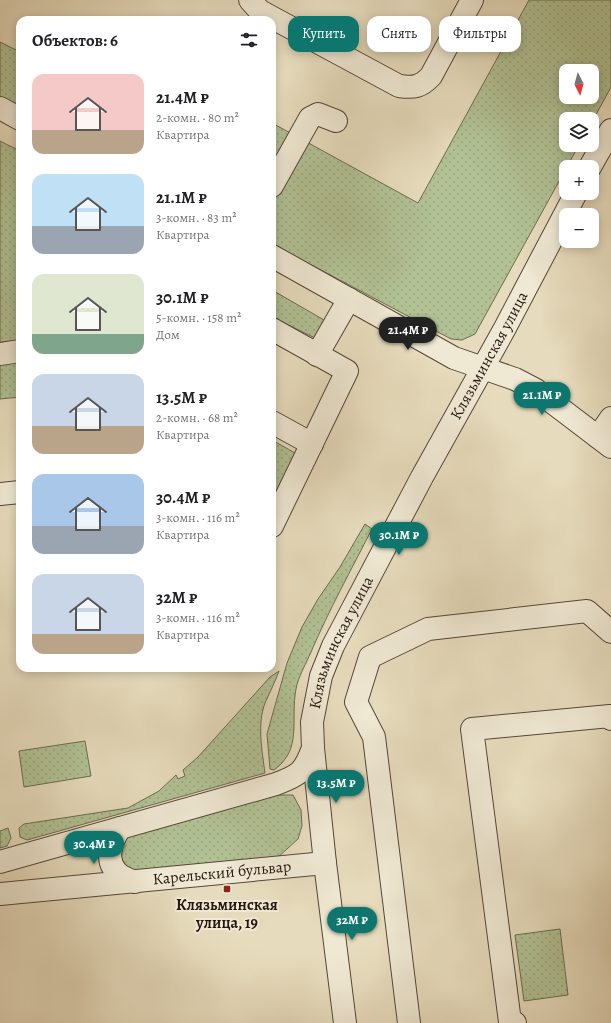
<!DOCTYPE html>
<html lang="ru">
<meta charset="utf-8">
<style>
:root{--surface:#fff;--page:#f2f2f2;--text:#202124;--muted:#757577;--accent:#0f766e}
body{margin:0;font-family:Alegreya,serif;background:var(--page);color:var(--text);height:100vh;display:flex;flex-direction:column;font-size:15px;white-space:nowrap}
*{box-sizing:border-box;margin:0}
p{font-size:13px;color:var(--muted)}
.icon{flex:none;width:22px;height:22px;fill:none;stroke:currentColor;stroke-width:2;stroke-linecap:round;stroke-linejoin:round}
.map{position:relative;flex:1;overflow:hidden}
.details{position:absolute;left:16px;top:16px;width:260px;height:656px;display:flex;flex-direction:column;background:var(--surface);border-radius:12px;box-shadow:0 2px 10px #0003}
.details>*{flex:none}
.top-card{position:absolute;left:288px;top:16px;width:263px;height:36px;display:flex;gap:8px}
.needle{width:26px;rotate:174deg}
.controls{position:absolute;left:559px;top:64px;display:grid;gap:8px}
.controls a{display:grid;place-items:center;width:40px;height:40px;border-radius:8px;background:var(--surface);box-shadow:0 2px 10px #0003;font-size:20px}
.price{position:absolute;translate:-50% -34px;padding:0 9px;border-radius:14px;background:var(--accent);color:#fff;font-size:13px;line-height:26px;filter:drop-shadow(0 1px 2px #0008)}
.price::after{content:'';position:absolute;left:50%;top:24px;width:12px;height:9px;margin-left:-6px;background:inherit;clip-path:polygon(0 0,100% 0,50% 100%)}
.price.selected{background:#222;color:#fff}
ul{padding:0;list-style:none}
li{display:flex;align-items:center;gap:12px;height:100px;padding:0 16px}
li span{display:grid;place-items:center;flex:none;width:112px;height:80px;border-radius:12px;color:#555}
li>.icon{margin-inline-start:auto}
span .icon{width:48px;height:48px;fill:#fffc;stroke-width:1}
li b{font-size:17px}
h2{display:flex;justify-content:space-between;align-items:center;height:48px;padding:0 16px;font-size:17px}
.tag{padding:0 14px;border-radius:12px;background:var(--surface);box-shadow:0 2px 10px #0003;font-size:14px;line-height:36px}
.tag.selected{background:var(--accent);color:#fff}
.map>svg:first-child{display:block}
.grass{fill:url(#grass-dots);stroke:#6b6c51;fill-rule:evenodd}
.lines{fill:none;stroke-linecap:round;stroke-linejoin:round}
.minor-casing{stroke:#55473a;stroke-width:24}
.minor{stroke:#efe8d3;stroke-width:22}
.poi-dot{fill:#8f2418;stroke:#efe8d3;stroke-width:1.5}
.labels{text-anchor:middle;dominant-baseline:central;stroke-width:4;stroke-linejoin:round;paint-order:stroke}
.street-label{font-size:16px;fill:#25160e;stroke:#efe8d3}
.poi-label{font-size:16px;font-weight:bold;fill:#25160e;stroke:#efe8d3}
</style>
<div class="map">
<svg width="611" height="1023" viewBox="0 0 611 1023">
<defs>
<pattern id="grass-dots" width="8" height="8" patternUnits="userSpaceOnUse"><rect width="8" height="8" fill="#b1c194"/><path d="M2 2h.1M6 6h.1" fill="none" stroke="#98a57e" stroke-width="1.8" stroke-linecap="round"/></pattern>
</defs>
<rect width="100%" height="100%" fill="#e6dbbc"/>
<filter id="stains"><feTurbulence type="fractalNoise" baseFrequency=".005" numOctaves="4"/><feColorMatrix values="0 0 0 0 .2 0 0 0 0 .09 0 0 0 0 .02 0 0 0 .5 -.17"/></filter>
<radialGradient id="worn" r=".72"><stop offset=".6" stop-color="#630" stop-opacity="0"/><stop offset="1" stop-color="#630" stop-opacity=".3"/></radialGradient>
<path class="grass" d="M 529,0 L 611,0 L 611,87 L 592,122 L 592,119 L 566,119 L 566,145 L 579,145 L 475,334 L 462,340 L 451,339 L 272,244 L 272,123 L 418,203 ZM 566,71 L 592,71 L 592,97 L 566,97 Z
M 0,42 L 20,52 L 20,110 L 0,99 Z
M 0,141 L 20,151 L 20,344 L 0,347 Z
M 272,290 L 324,320 L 315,338 L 272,317 Z
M 20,360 L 20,397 L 0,399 L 0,363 Z
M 272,440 L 295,453 L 272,509 Z
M 365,524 L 372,529 C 351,570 329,610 311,652 C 306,664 298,677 296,689 C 290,720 303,749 274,770 L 270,769 L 267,734 L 287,663 L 302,627 L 318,599 L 340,567 Z
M 279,671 C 275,682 270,692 265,703 C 257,724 262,751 265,773 L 27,840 L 20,837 L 19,828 L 24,824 L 128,808 L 159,791 L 176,775 L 178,779 L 185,776 L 183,770 L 198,757 L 270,677 Z
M 85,741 L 91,776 L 24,787 L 19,751 Z
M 274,795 L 293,795 L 301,810 L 302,826 L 298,839 L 277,858 L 137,875 L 118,862 L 122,840 L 134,834 Z
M 8,828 L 11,838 L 7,846 L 0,848 L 0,831 Z
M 560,929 L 568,995 L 524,1001 L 515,935 Z"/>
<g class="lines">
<g class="minor-casing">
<g id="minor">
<path d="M 250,0 L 260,11 L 399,86 C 414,88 421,87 431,76 L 472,0"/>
<path d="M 0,108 L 20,119"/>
<path d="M 590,167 L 611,130"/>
<path d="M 272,186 L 310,118 L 318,114 L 336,121"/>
<path d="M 272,256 L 454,358 L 515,379 L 536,390 L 611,447"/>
<path d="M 272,329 L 347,371 L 272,526"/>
<path d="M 0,354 L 20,351"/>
<path d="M 317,355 L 349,299"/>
<path d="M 272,422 L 312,444"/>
<path d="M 598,437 L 611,418"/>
<path d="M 0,494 L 20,492"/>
<path d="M 120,828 C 111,842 103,862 120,875 C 124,878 130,880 135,882"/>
<path d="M 0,862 L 276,784 C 300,775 304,772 313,748"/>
<path id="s1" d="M 0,894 L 325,863"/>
<path id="s2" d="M 345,1023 L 325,863 L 313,748 L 312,722 L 321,676 L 333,646 L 422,477 L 505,328 L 576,193"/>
<path d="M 409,1023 L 374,737 L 356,702 L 370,657 L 428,629 L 587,611 L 611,632"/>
<path d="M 515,1023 L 510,1022 L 472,729 L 610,716 L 611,719"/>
</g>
</g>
<use href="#minor" class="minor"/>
</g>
<rect class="poi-dot" x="223" y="885" width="8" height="8" rx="2"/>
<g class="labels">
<g class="street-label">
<text stroke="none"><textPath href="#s2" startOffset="712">Клязьминская улица</textPath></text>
<text stroke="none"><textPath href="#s2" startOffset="388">Клязьминская улица</textPath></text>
<text stroke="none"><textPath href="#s1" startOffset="223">Карельский бульвар</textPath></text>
</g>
<g class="poi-label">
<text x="227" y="905">Клязьминская<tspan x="227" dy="18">улица, 19</tspan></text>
</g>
</g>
<rect width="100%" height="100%" filter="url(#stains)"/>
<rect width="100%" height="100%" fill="url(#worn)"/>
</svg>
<div class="controls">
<a><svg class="needle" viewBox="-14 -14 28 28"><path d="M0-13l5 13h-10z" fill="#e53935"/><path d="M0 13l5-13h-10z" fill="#757577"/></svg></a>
<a><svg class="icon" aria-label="layers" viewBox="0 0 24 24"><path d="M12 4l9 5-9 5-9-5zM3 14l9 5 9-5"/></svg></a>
<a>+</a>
<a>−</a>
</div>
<b class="price selected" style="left:408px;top:351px">21.4M ₽</b>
<b class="price" style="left:542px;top:416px">21.1M ₽</b>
<b class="price" style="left:399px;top:556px">30.1M ₽</b>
<b class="price" style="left:336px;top:804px">13.5M ₽</b>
<b class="price" style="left:94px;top:865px">30.4M ₽</b>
<b class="price" style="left:352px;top:941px">32M ₽</b>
<div class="top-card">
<a class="tag selected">Купить</a>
<a class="tag">Снять</a>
<a class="tag">Фильтры</a>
</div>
<section class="details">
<h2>Объектов: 6<svg class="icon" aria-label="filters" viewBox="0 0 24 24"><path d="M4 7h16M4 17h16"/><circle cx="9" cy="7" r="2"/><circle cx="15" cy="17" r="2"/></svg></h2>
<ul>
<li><span style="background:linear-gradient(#f6c9c9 70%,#b9a48a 0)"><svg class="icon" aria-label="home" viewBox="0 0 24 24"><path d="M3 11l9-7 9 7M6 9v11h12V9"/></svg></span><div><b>21.4M ₽</b><p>2-комн. · 80 m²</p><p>Квартира</p></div></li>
<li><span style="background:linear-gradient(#bfe0f5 65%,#9aa5b1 0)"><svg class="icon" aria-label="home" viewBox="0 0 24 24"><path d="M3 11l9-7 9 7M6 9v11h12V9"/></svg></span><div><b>21.1M ₽</b><p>3-комн. · 83 m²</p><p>Квартира</p></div></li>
<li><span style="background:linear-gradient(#dfe7d0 75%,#7fa58c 0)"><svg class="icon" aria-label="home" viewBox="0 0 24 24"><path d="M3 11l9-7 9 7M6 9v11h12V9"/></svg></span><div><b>30.1M ₽</b><p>5-комн. · 158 m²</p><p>Дом</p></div></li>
<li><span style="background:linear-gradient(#c9d6e8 65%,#b9a48a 0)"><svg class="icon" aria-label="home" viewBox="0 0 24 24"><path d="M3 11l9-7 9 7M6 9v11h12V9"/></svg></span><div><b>13.5M ₽</b><p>2-комн. · 68 m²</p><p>Квартира</p></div></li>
<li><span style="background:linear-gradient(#a9c7e8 65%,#9aa5b1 0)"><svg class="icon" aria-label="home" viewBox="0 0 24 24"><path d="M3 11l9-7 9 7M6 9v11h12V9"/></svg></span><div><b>30.4M ₽</b><p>3-комн. · 116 m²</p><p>Квартира</p></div></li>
<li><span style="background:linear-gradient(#c9d6e8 75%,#b9a48a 0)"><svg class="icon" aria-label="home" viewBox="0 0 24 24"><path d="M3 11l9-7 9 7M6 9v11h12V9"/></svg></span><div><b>32M ₽</b><p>3-комн. · 116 m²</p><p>Квартира</p></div></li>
</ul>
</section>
</div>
